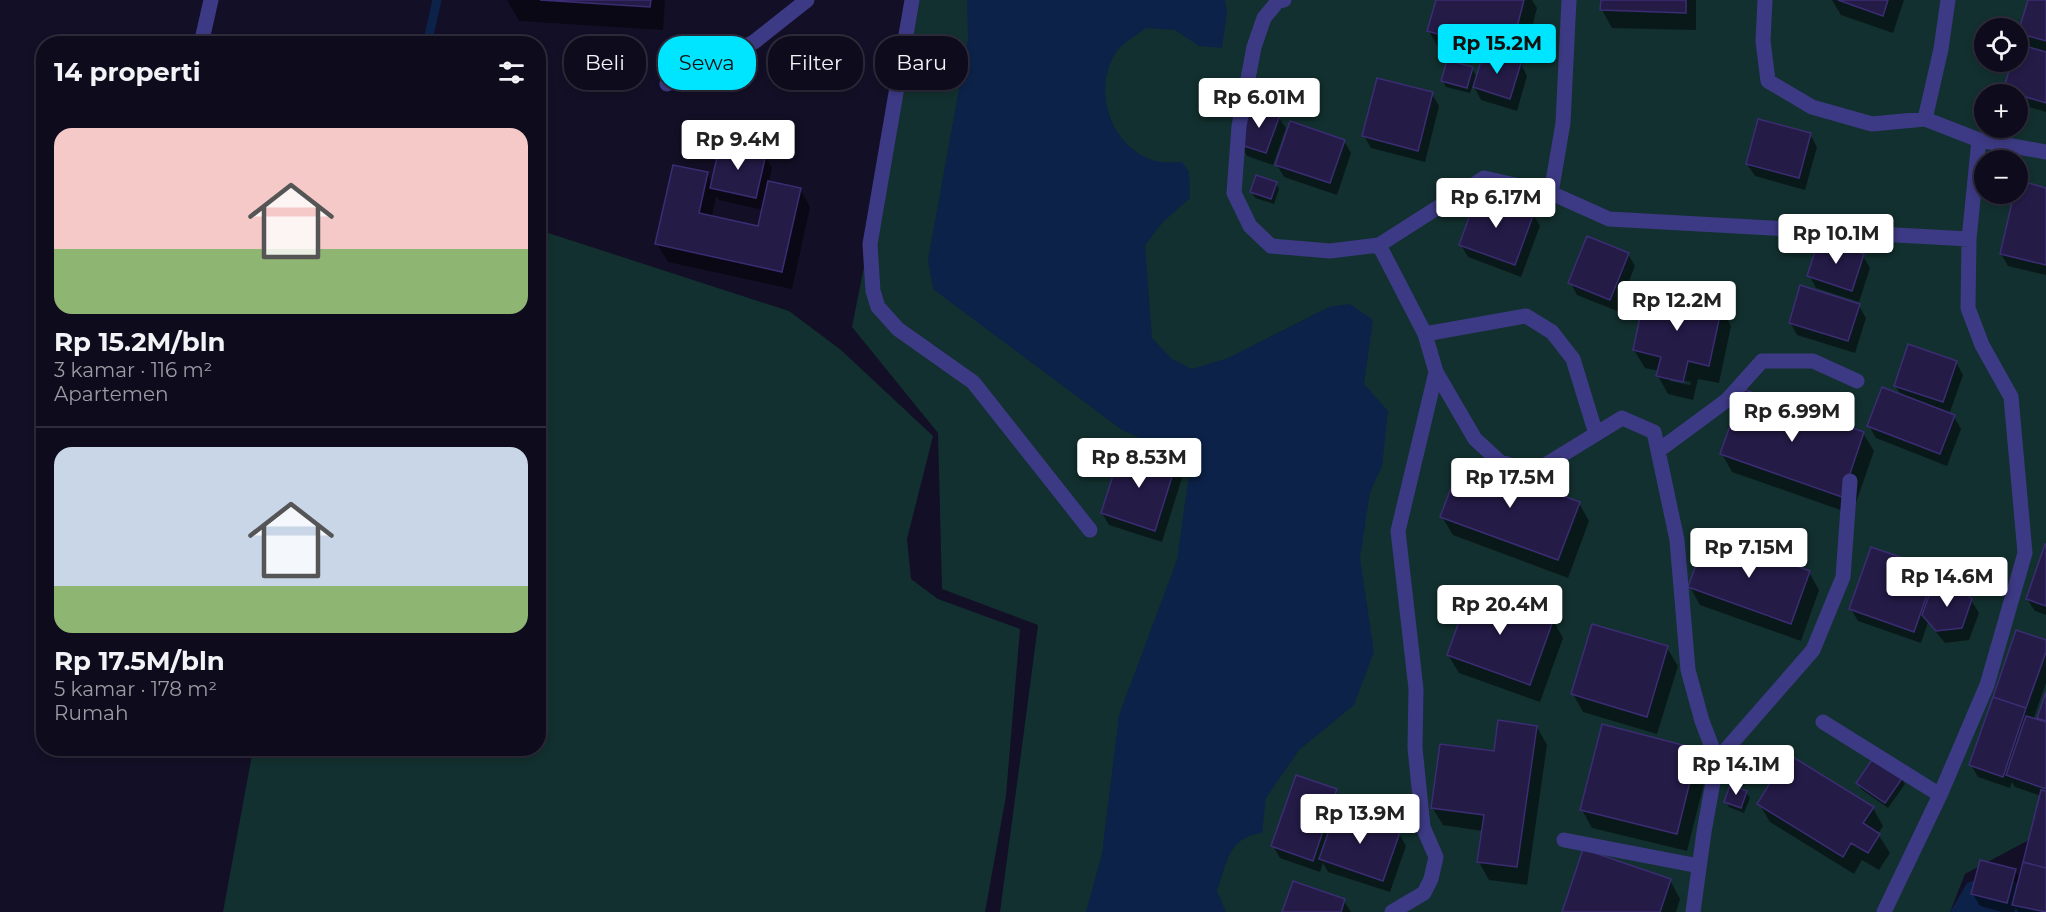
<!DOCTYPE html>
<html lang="id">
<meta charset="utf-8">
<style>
:root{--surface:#0e0b1c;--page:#1c1929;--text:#f1f3f6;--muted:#9b9ba3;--line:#2e2b3b;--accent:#00e5ff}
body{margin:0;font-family:Montserrat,sans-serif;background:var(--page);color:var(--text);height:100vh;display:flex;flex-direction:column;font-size:22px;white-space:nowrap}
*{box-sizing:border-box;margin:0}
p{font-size:20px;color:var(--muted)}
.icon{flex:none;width:33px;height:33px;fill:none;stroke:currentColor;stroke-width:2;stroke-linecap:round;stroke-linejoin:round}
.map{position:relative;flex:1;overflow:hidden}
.sheet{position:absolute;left:36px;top:36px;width:510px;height:720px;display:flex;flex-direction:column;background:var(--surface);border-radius:24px;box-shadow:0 3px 9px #0003,0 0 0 2px var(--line)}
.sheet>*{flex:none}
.top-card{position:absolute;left:564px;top:36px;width:570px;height:54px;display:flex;gap:12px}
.fabs{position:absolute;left:1974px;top:18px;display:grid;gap:12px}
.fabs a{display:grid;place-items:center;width:54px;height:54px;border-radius:50%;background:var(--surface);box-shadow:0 3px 9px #0003,0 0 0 2px var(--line);font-size:30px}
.price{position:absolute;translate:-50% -51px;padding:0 14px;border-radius:6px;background:#fff;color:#222;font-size:20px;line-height:39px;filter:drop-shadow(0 2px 3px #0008)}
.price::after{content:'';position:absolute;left:50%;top:36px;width:18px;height:14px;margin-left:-9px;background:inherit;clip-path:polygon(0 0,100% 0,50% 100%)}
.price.current{background:var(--accent);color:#111}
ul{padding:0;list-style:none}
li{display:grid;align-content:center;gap:12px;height:318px;padding:0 18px}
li+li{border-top:2px solid var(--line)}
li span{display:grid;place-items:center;height:186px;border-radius:18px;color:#555}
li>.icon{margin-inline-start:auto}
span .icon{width:108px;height:108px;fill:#fffc;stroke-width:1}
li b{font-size:26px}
h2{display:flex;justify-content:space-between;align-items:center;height:72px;padding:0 18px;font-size:26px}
.tag{padding:0 21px;border-radius:24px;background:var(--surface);box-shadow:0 3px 9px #0003,0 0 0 2px var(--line);font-size:21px;line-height:54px}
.tag.current{background:var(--accent);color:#111}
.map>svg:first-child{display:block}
.green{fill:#12302f;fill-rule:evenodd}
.water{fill:#0c2248}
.shadow{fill:#0007;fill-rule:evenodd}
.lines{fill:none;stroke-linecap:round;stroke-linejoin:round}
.stream{stroke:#0c2248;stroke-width:9}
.building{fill:#241b47;stroke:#3b2d73;stroke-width:1.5}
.lane{stroke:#3d3a85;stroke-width:15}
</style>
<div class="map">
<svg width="2046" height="912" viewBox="0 0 2046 912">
<rect width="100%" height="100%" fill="#130f26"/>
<path class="green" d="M 917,0 L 2046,0 L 2046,831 L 1965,874 L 1950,912 L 1000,912 L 1038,625 L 942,589 L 938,433 L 852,327 ZM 1984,28 L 2018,28 L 2018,62 L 1984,62 ZM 1984,94 L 2018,94 L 2018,128 L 1984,128 ZM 1984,160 L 2018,160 L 2018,194 L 1984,194 Z
M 539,230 L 789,311 L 841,350 L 933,436 L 907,539 L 911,579 L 938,599 L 1020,629 L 1006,796 L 985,912 L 223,912 L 253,749 L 538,748 Z"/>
<path class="water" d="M 967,0 L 1225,0 L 1227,13 L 1222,48 L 1199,46 L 1175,30 L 1146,28 C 1137,35 1124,42 1117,51 C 1091,88 1110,148 1155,161 C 1163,163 1174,162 1182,162 L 1189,172 L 1190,198 L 1163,222 L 1145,245 L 1152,338 L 1172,359 L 1192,369 L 1228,358 L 1329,307 L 1350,304 L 1373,320 L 1364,384 L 1388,411 L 1382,466 L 1370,492 L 1360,558 L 1374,652 L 1354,705 L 1299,750 L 1266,798 L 1262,833 C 1228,837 1227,863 1217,891 L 1226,912 L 1086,912 L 1102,853 L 1119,715 L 1177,560 L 1191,460 L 1122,430 L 933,289 L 928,260 L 968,39 Z
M 1991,875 L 2046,891 L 2046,912 L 1950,912 L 1967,883 Z"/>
<path class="shadow" d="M 507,0 L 665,0 L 663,30 L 519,21 Z
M 1437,0 L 1532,0 L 1537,8 L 1522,66 L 1527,76 L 1517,111 L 1481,100 L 1473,85 L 1470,93 L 1446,87 L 1443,81 L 1472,69 L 1477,77 L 1483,61 L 1439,49 L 1429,31 Z
M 1602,0 L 1696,0 L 1696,30 L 1612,28 L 1602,10 Z
M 1832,0 L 1904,0 L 1893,33 L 1841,15 Z
M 2029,0 L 2046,0 L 2046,51 L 2043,53 L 2046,54 L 2046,112 L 2018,104 L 2018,94 L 2008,94 L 2005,90 L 2013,62 L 2018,62 L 2018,46 L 2029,49 L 2020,33 Z
M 1282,88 L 1285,94 L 1278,116 L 1286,128 L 1273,165 L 1247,156 L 1240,143 L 1251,103 Z
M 1432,94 L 1439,106 L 1425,162 L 1371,148 L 1364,136 Z
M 1810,134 L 1817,147 L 1805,190 L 1755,176 L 1747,164 Z
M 1344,141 L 1351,153 L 1337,195 L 1284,177 L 1277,165 Z
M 765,156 L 772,168 L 769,182 L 800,189 L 810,207 L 792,289 L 668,262 L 657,244 L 707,173 L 712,183 ZM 716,196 L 719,200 L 763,210 L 760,228 L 712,217 Z
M 2019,182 L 2046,189 L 2046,275 L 2008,266 L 2001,254 Z
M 1276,183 L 1279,189 L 1274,204 L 1255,198 L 1252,192 Z
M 1533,214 L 1540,226 L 1521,277 L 1468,257 L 1461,245 Z
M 1628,254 L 1635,266 L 1617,311 L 1577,295 L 1570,282 Z
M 1863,256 L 1870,268 L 1859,302 L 1816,288 L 1809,275 Z
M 1859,306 L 1866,318 L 1855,353 L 1797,335 L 1790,322 Z
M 1721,308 L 1731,326 L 1719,383 L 1698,379 L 1693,400 L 1668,394 L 1658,376 L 1659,371 L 1645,368 L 1634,350 ZM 1670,378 L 1691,382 L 1690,385 L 1670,381 Z
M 1956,362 L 1963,375 L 1949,415 L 1954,417 L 1961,429 L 1947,466 L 1876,438 L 1869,426 L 1902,396 L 1895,386 Z
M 1863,433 L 1874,451 L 1852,514 L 1732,472 L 1722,454 Z
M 1175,466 L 1182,478 L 1162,542 L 1109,525 L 1102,513 Z
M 1579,503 L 1589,521 L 1568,578 L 1453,535 L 1442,517 Z
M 2046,546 L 2046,615 L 2035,611 L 2027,599 Z
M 1935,571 L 1942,583 L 1939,590 L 1971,600 L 1979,613 L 1969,640 L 1945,643 L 1928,622 L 1921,643 L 1858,621 L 1851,609 Z
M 1809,572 L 1819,590 L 1801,641 L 1700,605 L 1690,587 Z
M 1553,620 L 1563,638 L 1540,702 L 1459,673 L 1448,655 Z
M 2046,641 L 2046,683 L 2033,720 L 2041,722 L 2039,718 L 2046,696 L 2046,912 L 2018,912 L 2016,908 L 2014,912 L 2002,912 L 1980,906 L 1973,894 L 2015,871 L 2020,879 L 2041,796 L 2015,787 L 2012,782 L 2010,788 L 1978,777 L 1971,765 Z
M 1667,648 L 1678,666 L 1657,734 L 1583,712 L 1573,694 Z
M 1537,727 L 1547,745 L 1527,885 L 1489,880 L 1479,862 L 1483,831 L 1443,825 L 1432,807 L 1495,753 Z
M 1697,750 L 1708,768 L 1687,851 L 1592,828 L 1582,810 Z
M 1901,778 L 1905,784 L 1888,808 L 1861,789 L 1858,783 Z
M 1336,791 L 1343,803 L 1340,813 L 1399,833 L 1406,846 L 1390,892 L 1328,872 L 1323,863 L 1320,872 L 1280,858 L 1273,846 Z
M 1746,792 L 1750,798 L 1744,813 L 1729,807 L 1726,801 Z
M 1759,804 L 1873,808 L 1883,826 L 1878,834 L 1890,853 L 1879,870 L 1862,860 L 1854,874 L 1770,822 Z
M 1670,880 L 1680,899 L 1676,912 L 1563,912 Z
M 1294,883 L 1344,901 L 1351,912 L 1284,912 Z"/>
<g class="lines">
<path class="stream" d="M 427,44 L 437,0"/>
</g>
<path class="building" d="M 540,0 L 651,0 L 650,7 Z
M 1436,0 L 1524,0 L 1510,54 L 1427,31 Z
M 1601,0 L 1686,0 L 1686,13 L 1600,10 Z
M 1838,0 L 1888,0 L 1883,16 Z
M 2028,0 L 2046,0 L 2046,41 L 2018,33 Z
M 2018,44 L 2046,52 L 2046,103 L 2003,90 L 2012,62 L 2018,62 Z
M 1484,51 L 1521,63 L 1510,99 L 1473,87 Z
M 1447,60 L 1473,67 L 1467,88 L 1441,81 Z
M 1258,78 L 1283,86 L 1275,112 L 1250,103 Z
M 1377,78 L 1433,92 L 1418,151 L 1362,136 Z
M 1251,105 L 1280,115 L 1266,153 L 1238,144 Z
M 1758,119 L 1811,133 L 1799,178 L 1746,164 Z
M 1290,121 L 1345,140 L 1330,183 L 1275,165 Z
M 720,144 L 766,154 L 756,198 L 710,188 Z
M 673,165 L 708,172 L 699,213 L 758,226 L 768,181 L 801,188 L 782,272 L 655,244 Z
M 1256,175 L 1277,182 L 1271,199 L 1250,192 Z
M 2018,180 L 2046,188 L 2046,265 L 2000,254 L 2014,194 L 2018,194 Z
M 1478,193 L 1534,213 L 1515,265 L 1459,245 Z
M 1587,236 L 1629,253 L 1610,300 L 1568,283 Z
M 1819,239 L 1864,254 L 1852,291 L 1807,276 Z
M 1800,285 L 1860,304 L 1848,341 L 1789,323 Z
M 1646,289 L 1722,306 L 1709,366 L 1688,361 L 1683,382 L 1656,376 L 1661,357 L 1633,350 Z
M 1908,344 L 1957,361 L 1943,402 L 1894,386 Z
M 1882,387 L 1955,415 L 1940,454 L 1867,426 Z
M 1743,389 L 1864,432 L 1842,497 L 1720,454 Z
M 1122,447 L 1176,464 L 1155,531 L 1101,513 Z
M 1462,459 L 1580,502 L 1558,560 L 1440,517 Z
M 1707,534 L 1810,571 L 1791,624 L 1688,587 Z
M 2045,544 L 2046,544 L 2046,606 L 2026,599 Z
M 1871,547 L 1936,569 L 1914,632 L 1849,609 Z
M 1956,585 L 1972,599 L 1962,628 L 1936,631 L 1922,615 L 1931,590 Z
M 1471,588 L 1554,618 L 1530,685 L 1447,655 Z
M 1592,624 L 1668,646 L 1647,717 L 1571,694 Z
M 2016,630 L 2046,640 L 2046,652 L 2026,708 L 1993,697 Z
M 2046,692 L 2046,721 L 2037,718 Z
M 1993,697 L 2026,708 L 2003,777 L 1969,765 Z
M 2026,716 L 2046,722 L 2046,789 L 2006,775 Z
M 1498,720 L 1537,726 L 1517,867 L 1477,862 L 1484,815 L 1431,808 L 1440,744 L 1494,751 Z
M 1602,724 L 1698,749 L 1677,834 L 1580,810 Z
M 1788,754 L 1874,807 L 1863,823 L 1880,834 L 1868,853 L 1851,843 L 1843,857 L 1757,804 Z
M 1874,757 L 1903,777 L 1885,803 L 1856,783 Z
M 1296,775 L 1337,789 L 1313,861 L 1271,846 Z
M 1730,785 L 1747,791 L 1741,808 L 1724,802 Z
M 2041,790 L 2046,791 L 2046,868 L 2023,862 Z
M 1336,810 L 1400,832 L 1383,881 L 1319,859 Z
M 1583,849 L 1671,879 L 1660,912 L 1562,912 Z
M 1980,860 L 2016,869 L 2007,903 L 1971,894 Z
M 2023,862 L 2046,868 L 2046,912 L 2012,905 Z
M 1293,881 L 1345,899 L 1341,912 L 1282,912 Z"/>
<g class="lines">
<path class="lane" d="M 912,0 L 870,244 L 873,291 L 878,307 L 898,329 L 973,382 L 1090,530
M 1284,0 L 1278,1 L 1264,18 L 1254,47 L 1239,126 L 1234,193 L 1250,226 L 1271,246 L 1330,251 L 1379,245 L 1425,334 L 1436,372 L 1475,439 L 1500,462 L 1534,472 L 1622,418 L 1654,432 L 1677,540 L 1688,670 L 1702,721 L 1717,760 L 1704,832 L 1693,912
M 1765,0 L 1763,41 L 1768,81 L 1812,107 L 1872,124 L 1925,119 L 1979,140 L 1969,239 L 1968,308 L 1982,345 L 2011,397 L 2025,553 L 1987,685 L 1940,795 L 1884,912
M 201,44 L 211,0
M 667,84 L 754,42 L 807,0
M 1925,119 L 1941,49 L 1948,0
M 1979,140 L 2046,152
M 1551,193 L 1563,123 L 1569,0
M 1379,245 L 1484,178 L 1551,193 L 1609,219 L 1969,239
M 1425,334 L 1526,316 L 1552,332 L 1573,359 L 1596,434
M 1658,451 L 1727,400 L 1762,361 L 1813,361 L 1857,381
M 1823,722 L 1940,795
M 1717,760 L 1813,650 L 1843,577 L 1850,481
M 1564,840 L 1699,866
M 1392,912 L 1424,893 L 1431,879 L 1436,857 L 1423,827 L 1415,748 L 1416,689 L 1398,531 L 1436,372"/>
</g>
</svg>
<div class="fabs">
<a><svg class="icon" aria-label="locate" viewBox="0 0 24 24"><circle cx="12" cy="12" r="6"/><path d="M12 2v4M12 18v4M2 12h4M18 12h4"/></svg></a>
<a>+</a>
<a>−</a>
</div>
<b class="price current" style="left:1497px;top:75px">Rp 15.2M</b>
<b class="price" style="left:1259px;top:129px">Rp 6.01M</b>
<b class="price" style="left:738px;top:171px">Rp 9.4M</b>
<b class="price" style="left:1496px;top:229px">Rp 6.17M</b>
<b class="price" style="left:1836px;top:265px">Rp 10.1M</b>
<b class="price" style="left:1677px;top:332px">Rp 12.2M</b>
<b class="price" style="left:1792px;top:443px">Rp 6.99M</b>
<b class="price" style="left:1139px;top:489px">Rp 8.53M</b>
<b class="price" style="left:1510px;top:509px">Rp 17.5M</b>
<b class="price" style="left:1749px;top:579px">Rp 7.15M</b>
<b class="price" style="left:1947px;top:608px">Rp 14.6M</b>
<b class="price" style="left:1500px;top:636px">Rp 20.4M</b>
<b class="price" style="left:1736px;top:796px">Rp 14.1M</b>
<b class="price" style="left:1360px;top:845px">Rp 13.9M</b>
<div class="top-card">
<a class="tag">Beli</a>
<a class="tag current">Sewa</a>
<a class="tag">Filter</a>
<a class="tag">Baru</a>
</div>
<section class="sheet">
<h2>14 properti<svg class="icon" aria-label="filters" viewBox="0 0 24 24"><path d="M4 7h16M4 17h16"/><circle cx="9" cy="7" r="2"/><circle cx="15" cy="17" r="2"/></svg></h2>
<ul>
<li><span style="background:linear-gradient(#f6c9c9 65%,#8fb573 0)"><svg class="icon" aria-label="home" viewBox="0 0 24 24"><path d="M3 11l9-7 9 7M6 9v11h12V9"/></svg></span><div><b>Rp 15.2M/bln</b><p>3 kamar · 116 m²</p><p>Apartemen</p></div></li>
<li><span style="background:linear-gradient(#c9d6e8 75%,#8fb573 0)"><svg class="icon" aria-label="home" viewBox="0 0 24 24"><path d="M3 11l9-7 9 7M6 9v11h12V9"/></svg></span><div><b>Rp 17.5M/bln</b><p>5 kamar · 178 m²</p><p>Rumah</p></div></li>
</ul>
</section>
</div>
